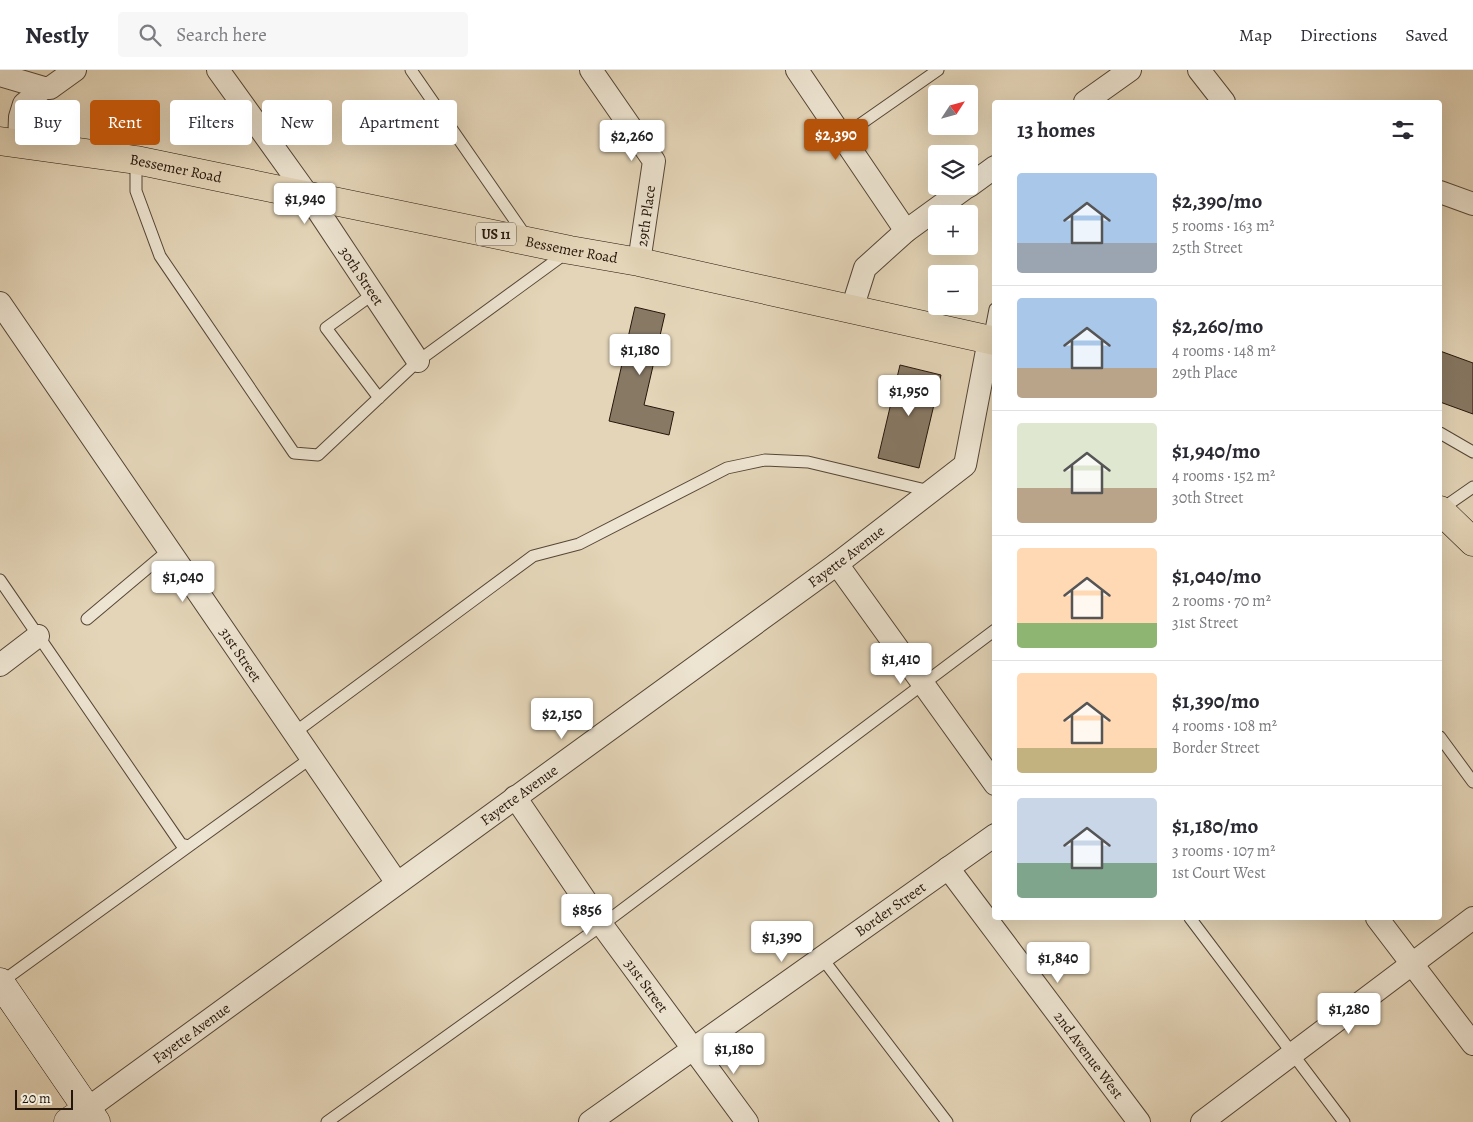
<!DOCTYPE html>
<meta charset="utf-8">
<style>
:root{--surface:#fff;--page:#f7f7f7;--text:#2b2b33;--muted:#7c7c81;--line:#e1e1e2;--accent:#b45309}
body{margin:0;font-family:Alegreya,serif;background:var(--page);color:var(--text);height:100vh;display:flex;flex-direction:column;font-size:19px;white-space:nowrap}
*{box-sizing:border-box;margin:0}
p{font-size:16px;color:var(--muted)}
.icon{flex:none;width:28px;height:28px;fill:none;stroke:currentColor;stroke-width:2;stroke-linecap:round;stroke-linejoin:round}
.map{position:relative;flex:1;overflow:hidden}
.side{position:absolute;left:992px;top:30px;width:450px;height:820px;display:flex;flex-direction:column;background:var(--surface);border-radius:5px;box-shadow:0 5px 20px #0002}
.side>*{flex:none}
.banner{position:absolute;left:15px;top:30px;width:475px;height:45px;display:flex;gap:10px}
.needle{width:32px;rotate:54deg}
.fabs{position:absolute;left:928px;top:15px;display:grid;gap:10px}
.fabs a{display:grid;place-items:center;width:50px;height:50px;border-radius:5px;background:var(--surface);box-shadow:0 5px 20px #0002;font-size:25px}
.scale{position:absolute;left:15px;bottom:12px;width:58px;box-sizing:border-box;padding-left:5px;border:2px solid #25160b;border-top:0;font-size:14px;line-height:18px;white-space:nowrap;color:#25160b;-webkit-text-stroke:4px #ede4d1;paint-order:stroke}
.price{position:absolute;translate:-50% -42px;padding:0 11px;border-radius:5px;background:#fff;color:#222;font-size:16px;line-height:32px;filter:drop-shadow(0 1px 2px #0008)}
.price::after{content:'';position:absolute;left:50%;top:30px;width:15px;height:11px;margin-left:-8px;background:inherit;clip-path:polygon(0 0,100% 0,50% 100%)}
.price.active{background:var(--accent);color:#fff}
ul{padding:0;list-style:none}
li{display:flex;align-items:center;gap:15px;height:125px;padding:0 25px}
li+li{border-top:1px solid var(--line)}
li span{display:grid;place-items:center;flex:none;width:140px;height:100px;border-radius:5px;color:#555}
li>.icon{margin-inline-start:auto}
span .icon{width:60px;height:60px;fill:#fffc;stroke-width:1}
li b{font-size:21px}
h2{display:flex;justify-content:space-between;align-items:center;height:60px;padding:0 25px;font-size:21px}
.tag{padding:0 18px;border-radius:5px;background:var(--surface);box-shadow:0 5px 20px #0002;font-size:18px;line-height:45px}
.tag.active{background:var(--accent);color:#fff}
header{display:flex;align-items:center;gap:30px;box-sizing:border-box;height:70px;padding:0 25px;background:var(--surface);border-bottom:1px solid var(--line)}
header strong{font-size:24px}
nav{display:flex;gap:28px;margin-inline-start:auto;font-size:18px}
.search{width:350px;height:45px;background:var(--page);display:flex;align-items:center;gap:12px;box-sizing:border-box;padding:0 18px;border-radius:5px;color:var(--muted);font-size:19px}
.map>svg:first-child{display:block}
.building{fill:#887965;stroke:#25160b}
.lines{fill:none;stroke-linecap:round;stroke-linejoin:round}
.service-casing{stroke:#554636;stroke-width:13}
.minor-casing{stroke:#554636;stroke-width:24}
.tertiary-casing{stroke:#554636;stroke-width:29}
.secondary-casing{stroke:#25160b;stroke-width:29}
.primary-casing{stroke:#25160b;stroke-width:29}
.service{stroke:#ede4d1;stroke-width:11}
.minor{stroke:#ede4d1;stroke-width:22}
.tertiary{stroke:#ede4d1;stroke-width:28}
.secondary{stroke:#ede4d1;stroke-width:28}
.primary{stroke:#e4d5b8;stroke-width:28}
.labels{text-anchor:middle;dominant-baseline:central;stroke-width:4;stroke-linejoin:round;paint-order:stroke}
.shield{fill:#ede4d1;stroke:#615446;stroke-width:1}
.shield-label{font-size:14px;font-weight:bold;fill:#25160b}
.street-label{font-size:15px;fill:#25160b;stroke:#ede4d1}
</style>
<header>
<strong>Nestly</strong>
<div class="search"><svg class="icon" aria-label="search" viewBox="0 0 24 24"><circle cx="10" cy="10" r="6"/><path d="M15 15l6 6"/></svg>Search here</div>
<nav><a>Map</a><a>Directions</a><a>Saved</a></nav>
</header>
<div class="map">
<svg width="1473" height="1052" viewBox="0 0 1473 1052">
<rect width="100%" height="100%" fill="#e4d5b8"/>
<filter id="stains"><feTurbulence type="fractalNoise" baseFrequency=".004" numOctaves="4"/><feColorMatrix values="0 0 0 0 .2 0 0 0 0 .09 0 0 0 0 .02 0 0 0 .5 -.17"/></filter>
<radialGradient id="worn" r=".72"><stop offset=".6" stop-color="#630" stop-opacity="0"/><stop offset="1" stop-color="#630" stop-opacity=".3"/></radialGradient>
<path class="building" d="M 635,237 L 665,244 L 644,335 L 674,342 L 669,365 L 609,351 Z
M 1440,281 L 1473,293 L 1473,344 L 1440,332 Z
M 900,295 L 941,305 L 919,398 L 878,388 Z"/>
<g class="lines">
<g class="service-casing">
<path id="service" d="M 411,0 L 527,168
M 842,67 L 938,0
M 136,90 L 136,121 L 160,186 L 294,383 L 318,385 L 418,291 L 566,183
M 373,224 L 326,258 L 379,328
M 989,270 L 995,239
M 1440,363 L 1473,382
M 1440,440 L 1473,417
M 0,510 L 181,774 L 189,776 L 311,688
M 87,549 L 169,480
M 294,663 L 533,486 L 579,474 L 727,398 L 765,390 L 808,392 L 930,421
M 1440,667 L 1473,712
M 1190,848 L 1344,1052
M 822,888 L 947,1052
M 0,913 L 189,776
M 327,1052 L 602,855 L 995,560"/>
</g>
<g class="minor-casing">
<g id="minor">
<path id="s1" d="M 218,0 L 307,124 L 418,291"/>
<path d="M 591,0 L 654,91 L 639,192"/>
<path d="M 797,0 L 906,161"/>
<path d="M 1199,0 L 1224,32"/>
<path d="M 0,5 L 44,18"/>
<path d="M 1085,32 L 1130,0"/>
<path d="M 19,74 L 20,47 L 24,34 L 44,18 L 50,18 L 75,0"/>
<path d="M 969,116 L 995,97"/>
<path d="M 1440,122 L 1473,134"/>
<path id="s2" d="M 0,233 L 397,813"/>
<path d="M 852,239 L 865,198 L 906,161 L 968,116"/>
<path d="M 837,494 L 995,714"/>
<path d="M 0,595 L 38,566"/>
<path id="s3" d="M 515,727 L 602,855 L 747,1052"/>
<path id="s4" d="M 948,798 L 1139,1052"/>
<path d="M 1377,848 L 1473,974"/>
<path id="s5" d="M 87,1039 L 837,494 L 965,395 L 989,270"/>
<path id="s6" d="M 590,1052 L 995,765"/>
<path d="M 1202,1052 L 1473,848"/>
</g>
</g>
<g class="tertiary-casing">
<path id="tertiary" d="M 68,1052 L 87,1039"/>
</g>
<g class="secondary-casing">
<path id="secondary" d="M 0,912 L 96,1052"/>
</g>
<g class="primary-casing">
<g id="primary">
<path id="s7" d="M 0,71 L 136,90 L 570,180 L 639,192 L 995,271"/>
<path d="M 1440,440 L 1473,472"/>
</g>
</g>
<use href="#service" class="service"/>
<use href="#minor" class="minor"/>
<use href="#tertiary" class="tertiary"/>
<use href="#secondary" class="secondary"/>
<use href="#primary" class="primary"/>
</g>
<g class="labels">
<rect class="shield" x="476" y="152.5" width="40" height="23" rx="4"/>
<g class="shield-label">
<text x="496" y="164">US 11</text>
</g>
<g class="street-label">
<text stroke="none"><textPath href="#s7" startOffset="178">Bessemer Road</textPath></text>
<text transform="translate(646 146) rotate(-82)">29th Place</text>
<text stroke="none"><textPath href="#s7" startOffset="582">Bessemer Road</textPath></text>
<text stroke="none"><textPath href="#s1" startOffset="251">30th Street</textPath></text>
<text stroke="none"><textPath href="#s5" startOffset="939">Fayette Avenue</textPath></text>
<text stroke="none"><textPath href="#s2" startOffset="426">31st Street</textPath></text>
<text stroke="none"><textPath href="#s5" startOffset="534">Fayette Avenue</textPath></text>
<text stroke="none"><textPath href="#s6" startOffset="368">Border Street</textPath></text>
<text stroke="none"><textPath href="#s3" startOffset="230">31st Street</textPath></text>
<text stroke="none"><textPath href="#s5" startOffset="129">Fayette Avenue</textPath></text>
<text stroke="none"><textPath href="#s4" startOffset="234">2nd Avenue West</textPath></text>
</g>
</g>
<rect width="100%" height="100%" filter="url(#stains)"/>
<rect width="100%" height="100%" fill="url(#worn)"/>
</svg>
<div class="fabs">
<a><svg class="needle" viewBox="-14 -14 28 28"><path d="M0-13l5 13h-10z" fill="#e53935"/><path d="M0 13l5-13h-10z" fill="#7c7c81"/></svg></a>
<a><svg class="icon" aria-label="layers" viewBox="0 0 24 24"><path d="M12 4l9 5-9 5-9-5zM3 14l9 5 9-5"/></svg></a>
<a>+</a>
<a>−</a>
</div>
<div class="scale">20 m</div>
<b class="price active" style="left:836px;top:91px">$2,390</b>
<b class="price" style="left:632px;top:92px">$2,260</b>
<b class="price" style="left:305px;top:155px">$1,940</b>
<b class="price" style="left:640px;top:306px">$1,180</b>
<b class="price" style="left:909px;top:347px">$1,950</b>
<b class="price" style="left:183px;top:533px">$1,040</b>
<b class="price" style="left:901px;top:615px">$1,410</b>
<b class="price" style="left:562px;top:670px">$2,150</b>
<b class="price" style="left:587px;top:866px">$856</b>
<b class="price" style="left:782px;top:893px">$1,390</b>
<b class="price" style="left:1058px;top:914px">$1,840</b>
<b class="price" style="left:1349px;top:965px">$1,280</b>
<b class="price" style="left:734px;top:1005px">$1,180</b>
<div class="banner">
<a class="tag">Buy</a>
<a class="tag active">Rent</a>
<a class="tag">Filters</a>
<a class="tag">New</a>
<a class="tag">Apartment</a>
</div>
<section class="side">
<h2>13 homes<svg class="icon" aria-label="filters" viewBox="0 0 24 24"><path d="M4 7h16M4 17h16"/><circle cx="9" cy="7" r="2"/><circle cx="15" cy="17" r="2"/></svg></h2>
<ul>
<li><span style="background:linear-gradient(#a9c7e8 70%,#9aa5b1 0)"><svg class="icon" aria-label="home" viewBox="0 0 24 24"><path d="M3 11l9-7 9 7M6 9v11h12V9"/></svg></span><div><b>$2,390/mo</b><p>5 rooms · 163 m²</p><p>25th Street</p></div></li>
<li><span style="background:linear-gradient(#a9c7e8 70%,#b9a48a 0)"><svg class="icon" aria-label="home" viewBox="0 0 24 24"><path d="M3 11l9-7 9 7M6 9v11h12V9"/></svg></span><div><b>$2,260/mo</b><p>4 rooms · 148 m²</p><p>29th Place</p></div></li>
<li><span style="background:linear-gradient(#dfe7d0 65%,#b9a48a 0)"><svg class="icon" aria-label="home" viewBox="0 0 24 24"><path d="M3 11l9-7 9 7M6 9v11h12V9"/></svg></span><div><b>$1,940/mo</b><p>4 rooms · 152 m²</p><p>30th Street</p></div></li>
<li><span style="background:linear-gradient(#ffd9b3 75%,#8fb573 0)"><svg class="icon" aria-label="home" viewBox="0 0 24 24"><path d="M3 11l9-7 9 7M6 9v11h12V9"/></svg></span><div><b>$1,040/mo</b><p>2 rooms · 70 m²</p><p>31st Street</p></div></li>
<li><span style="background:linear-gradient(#ffd9b3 75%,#c2b280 0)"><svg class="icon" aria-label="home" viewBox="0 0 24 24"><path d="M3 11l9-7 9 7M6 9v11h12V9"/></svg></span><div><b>$1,390/mo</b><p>4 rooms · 108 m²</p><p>Border Street</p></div></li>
<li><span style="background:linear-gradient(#c9d6e8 65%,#7fa58c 0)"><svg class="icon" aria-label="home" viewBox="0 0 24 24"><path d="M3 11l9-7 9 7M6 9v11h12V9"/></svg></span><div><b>$1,180/mo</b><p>3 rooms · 107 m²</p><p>1st Court West</p></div></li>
</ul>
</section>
</div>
